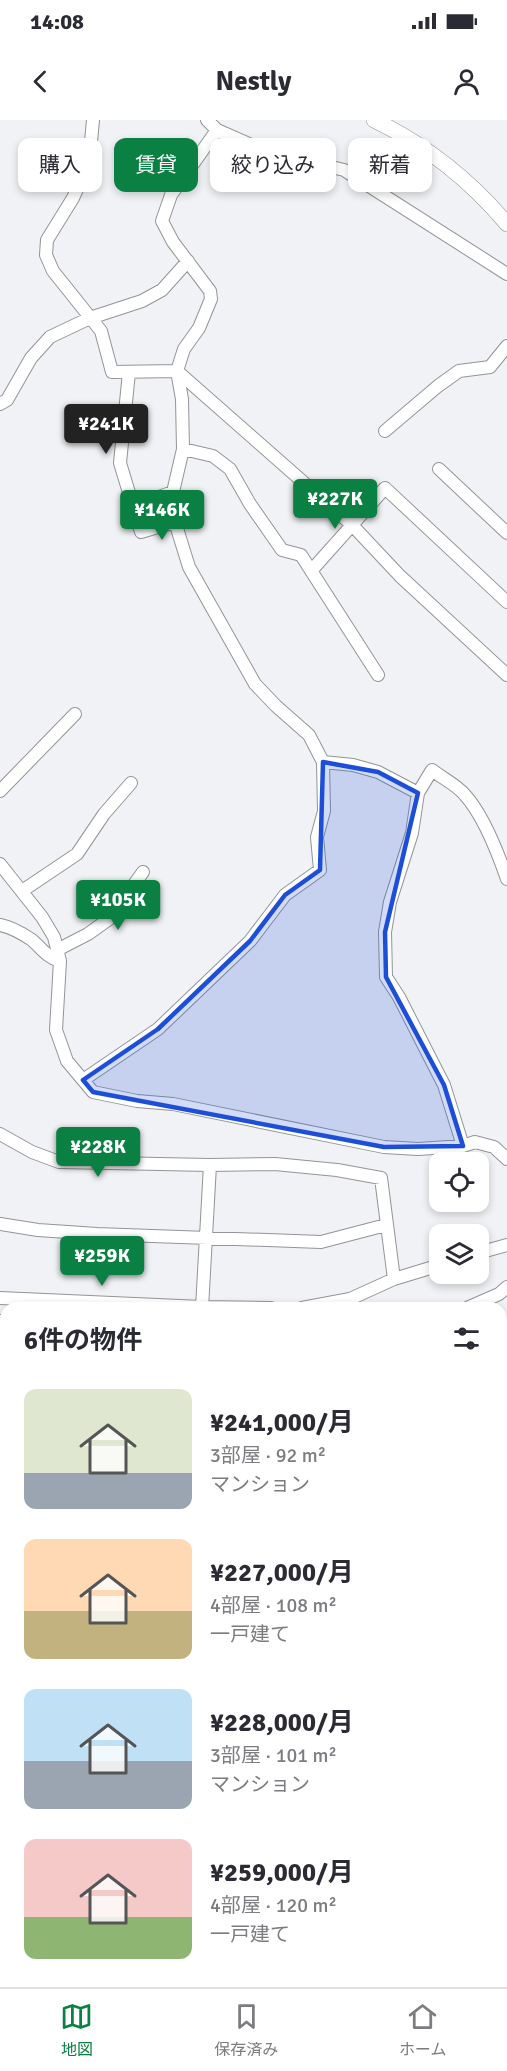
<!DOCTYPE html>
<html lang="ja">
<meta charset="utf-8">
<style>
:root{--surface:#fff;--page:#f2f2f3;--text:#2b2b33;--muted:#7c7c81;--line:#e1e1e2;--accent:#0b8043}
body{margin:0;font-family:Signika,"Noto Sans JP",sans-serif;background:var(--page);color:var(--text);height:100vh;display:flex;flex-direction:column;font-size:22px;white-space:nowrap}
*{box-sizing:border-box;margin:0}
p{font-size:20px;color:var(--muted)}
.icon{flex:none;width:33px;height:33px;fill:none;stroke:currentColor;stroke-width:2;stroke-linecap:round;stroke-linejoin:round}
.map{position:relative;flex:1;overflow:hidden}
.panel{position:absolute;left:0px;top:1182px;width:507px;height:686px;display:flex;flex-direction:column;background:var(--surface);border-radius:18px 18px 0 0;box-shadow:0 3px 9px #0003}
.panel>*{flex:none}
.guide{position:absolute;left:18px;top:18px;width:471px;height:54px;display:flex;gap:12px}
.buttons{position:absolute;left:429px;top:1032px;display:grid;gap:12px}
.buttons a{display:grid;place-items:center;width:60px;height:60px;border-radius:12px;background:var(--surface);box-shadow:0 3px 9px #0003;font-size:30px}
.price{position:absolute;translate:-50% -51px;padding:0 14px;border-radius:6px;background:var(--accent);color:#fff;font-size:20px;line-height:39px;filter:drop-shadow(0 2px 3px #0008)}
.price::after{content:'';position:absolute;left:50%;top:36px;width:18px;height:14px;margin-left:-9px;background:inherit;clip-path:polygon(0 0,100% 0,50% 100%)}
.price.active{background:#222;color:#fff}
ul{padding:0;list-style:none}
li{display:flex;align-items:center;gap:18px;height:150px;padding:0 24px}
li span{display:grid;place-items:center;flex:none;width:168px;height:120px;border-radius:12px;color:#555}
li>.icon{margin-inline-start:auto}
span .icon{width:72px;height:72px;fill:#fffc;stroke-width:1}
li b{font-size:26px}
h2{display:flex;justify-content:space-between;align-items:center;height:72px;padding:0 24px;font-size:26px}
.pill{padding:0 21px;border-radius:12px;background:var(--surface);box-shadow:0 3px 9px #0003;font-size:21px;line-height:54px}
.pill.active{background:var(--accent);color:#fff}
.status{display:flex;justify-content:space-between;align-items:center;height:42px;padding:0 30px;background:var(--surface);direction:ltr}
.status svg{height:16px;fill:currentColor}
header{display:flex;justify-content:space-between;align-items:center;height:78px;padding:0 24px;background:var(--surface);font-size:27px;font-weight:700}
.menu{display:flex;justify-content:space-around;align-items:center;height:84px;border-top:2px solid var(--line);background:var(--surface);font-size:16px;color:var(--muted)}
.menu a{display:grid;justify-items:center;gap:3px}
.menu .active{color:var(--accent)}
.map>svg:first-child{display:block}
.lines{fill:none;stroke-linecap:round;stroke-linejoin:round}
.minor-casing{stroke:#939497;stroke-width:14}
.tertiary-casing{stroke:#939497;stroke-width:16}
.secondary-casing{stroke:#939497;stroke-width:18}
.minor{stroke:#fff;stroke-width:12}
.tertiary{stroke:#fff;stroke-width:15}
.secondary{stroke:#c4e1f6;stroke-width:16}
.marked{fill:#1d4ed8;fill-opacity:0.2;stroke:#1d4ed8;stroke-width:4.5;stroke-linejoin:round}
</style>
<div class="status"><b>14:08</b><svg viewBox="0 0 49 12"><path d="M0 12V9h3v3zM5 12V6h3v6zM10 12V3h3v9zM15 12V0h3v12zM26 1h20v11H26zM47 4h2v5h-2z"/></svg></div>
<header><svg class="icon" aria-label="back" viewBox="0 0 24 24"><path d="M15 5l-7 7 7 7"/></svg>Nestly<svg class="icon" aria-label="person" viewBox="0 0 24 24"><circle cx="12" cy="8" r="4"/><path d="M4 21q1-7 8-7t8 7"/></svg></header>
<div class="map">
<svg width="507" height="1867" viewBox="0 0 507 1867">
<rect width="100%" height="100%" fill="#f1f2f5"/>
<g class="lines">
<g class="minor-casing">
<path id="minor" d="M 93,0 L 89,43 L 73,78 L 47,120 L 46,135 L 53,151 L 101,211 L 112,252 L 177,251 L 352,405 L 400,456 L 507,555
M 207,0 L 217,10 L 265,31 L 344,50 L 507,154
M 129,252 L 120,343 L 141,412 L 175,402
M 0,284 L 7,280 L 31,238 L 50,217 L 90,198 L 142,181 L 162,170 L 188,141
M 385,311 L 438,266 L 459,251 L 490,247 L 507,226
M 183,329 L 213,336 L 230,349 L 250,384 L 282,430 L 301,435 L 378,555
M 439,349 L 507,413
M 133,386 L 173,372
M 311,451 L 385,368 L 507,482
M 323,642 L 353,645 L 378,652 L 418,673 L 432,650 C 442,658 457,665 465,675 C 484,696 498,733 507,759
M 0,671 L 75,594
M 418,673 L 412,713 L 390,782 L 385,812 L 386,857 L 399,877 L 444,965 L 463,1026
M 0,744 L 42,797 L 54,817 L 60,841 L 56,910 L 67,941 L 93,972 L 137,981 L 173,984 L 384,1027 L 418,1029 L 463,1026 L 475,1022 L 494,1027 L 507,1039
M 22,771 L 77,734 L 104,694 L 131,663
M 0,805 C 11,807 23,814 32,820 C 41,828 48,838 60,841
M 57,830 L 88,814 L 109,799 L 143,752
M 83,960 L 158,909 L 250,821 L 285,775 L 320,750 L 317,717 L 324,691 L 323,642 L 309,615 L 276,586 L 255,564 L 189,447 L 175,402 L 173,372 L 183,329 L 182,279 L 177,251 L 184,229 L 199,208 L 211,179 L 210,171 L 173,122 L 162,101 L 171,75 L 217,10
M 0,1014 L 32,1032 L 59,1042 L 210,1045 L 275,1044 L 337,1050 L 381,1058 L 394,1159 L 350,1179 L 302,1188
M 0,1104 L 38,1110 L 97,1114 L 321,1122 L 386,1105
M 478,1133 L 507,1125
M 394,1159 L 440,1145
M 0,1178 L 202,1187 L 271,1188
M 202,1188 L 210,1045
M 467,1188 L 499,1174 L 507,1167
M 0,1201 L 6,1206
M 0,1240 L 6,1234
M 0,1412 L 6,1411
M 501,1444 L 507,1451
M 501,1689 L 507,1689
M 501,1787 L 507,1788
M 0,1833 L 6,1835
M 80,1862 L 87,1867"/>
</g>
<g class="tertiary-casing">
<path id="tertiary" d="M 374,0 C 426,25 470,60 507,104
M 162,1867 L 166,1862"/>
</g>
<g class="secondary-casing">
<path id="secondary" d="M 501,1377 L 507,1368
M 0,1625 L 6,1628
M 452,1862 L 462,1867"/>
</g>
<use href="#minor" class="minor"/>
<use href="#tertiary" class="tertiary"/>
<use href="#secondary" class="secondary"/>
</g>
<path class="marked" d="M 323,642 L 378,652 L 418,673 L 385,812 L 386,857 L 444,965 L 463,1026 L 384,1027 L 93,972 L 83,960 L 158,909 L 250,821 L 285,775 L 320,750 Z"/>
</svg>
<div class="buttons">
<a><svg class="icon" aria-label="locate" viewBox="0 0 24 24"><circle cx="12" cy="12" r="6"/><path d="M12 2v4M12 18v4M2 12h4M18 12h4"/></svg></a>
<a><svg class="icon" aria-label="layers" viewBox="0 0 24 24"><path d="M12 4l9 5-9 5-9-5zM3 14l9 5 9-5"/></svg></a>
</div>
<b class="price active" style="left:106px;top:335px">¥241K</b>
<b class="price" style="left:335px;top:410px">¥227K</b>
<b class="price" style="left:162px;top:421px">¥146K</b>
<b class="price" style="left:118px;top:811px">¥105K</b>
<b class="price" style="left:98px;top:1058px">¥228K</b>
<b class="price" style="left:102px;top:1167px">¥259K</b>
<div class="guide">
<a class="pill">購入</a>
<a class="pill active">賃貸</a>
<a class="pill">絞り込み</a>
<a class="pill">新着</a>
</div>
<section class="panel">
<h2>6件の物件<svg class="icon" aria-label="filters" viewBox="0 0 24 24"><path d="M4 7h16M4 17h16"/><circle cx="9" cy="7" r="2"/><circle cx="15" cy="17" r="2"/></svg></h2>
<ul>
<li><span style="background:linear-gradient(#dfe7d0 70%,#9aa5b1 0)"><svg class="icon" aria-label="home" viewBox="0 0 24 24"><path d="M3 11l9-7 9 7M6 9v11h12V9"/></svg></span><div><b>¥241,000/月</b><p>3部屋 · 92 m²</p><p>マンション</p></div></li>
<li><span style="background:linear-gradient(#ffd9b3 60%,#c2b280 0)"><svg class="icon" aria-label="home" viewBox="0 0 24 24"><path d="M3 11l9-7 9 7M6 9v11h12V9"/></svg></span><div><b>¥227,000/月</b><p>4部屋 · 108 m²</p><p>一戸建て</p></div></li>
<li><span style="background:linear-gradient(#bfe0f5 60%,#9aa5b1 0)"><svg class="icon" aria-label="home" viewBox="0 0 24 24"><path d="M3 11l9-7 9 7M6 9v11h12V9"/></svg></span><div><b>¥228,000/月</b><p>3部屋 · 101 m²</p><p>マンション</p></div></li>
<li><span style="background:linear-gradient(#f6c9c9 65%,#8fb573 0)"><svg class="icon" aria-label="home" viewBox="0 0 24 24"><path d="M3 11l9-7 9 7M6 9v11h12V9"/></svg></span><div><b>¥259,000/月</b><p>4部屋 · 120 m²</p><p>一戸建て</p></div></li>
</ul>
</section>
</div>
<nav class="menu">
<a class="active"><svg class="icon" aria-label="map" viewBox="0 0 24 24"><path d="M3 6l6-2 6 2 6-2v14l-6 2-6-2-6 2zM9 4v14M15 6v14"/></svg>地図</a>
<a><svg class="icon" aria-label="saved" viewBox="0 0 24 24"><path d="M7 4h10v16l-5-4-5 4z"/></svg>保存済み</a>
<a><svg class="icon" aria-label="home" viewBox="0 0 24 24"><path d="M3 11l9-7 9 7M6 9v11h12V9"/></svg>ホーム</a>
</nav>
